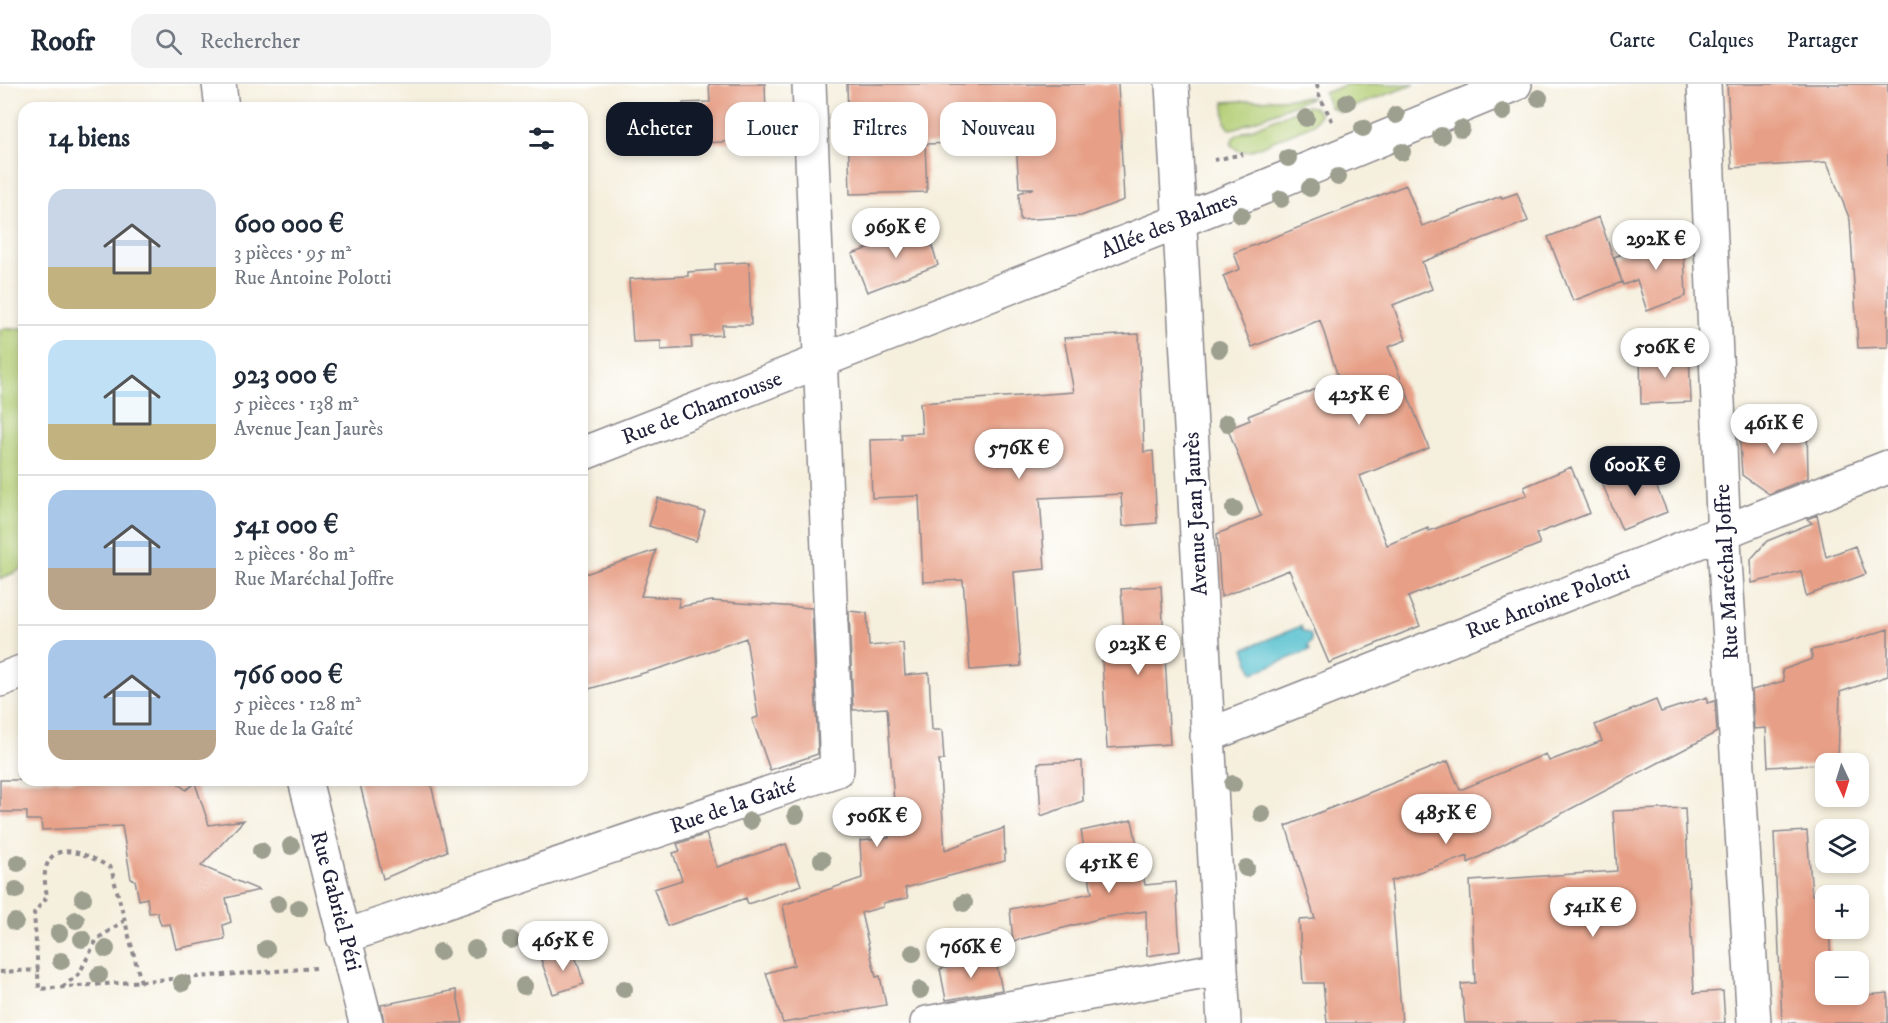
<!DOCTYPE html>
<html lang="fr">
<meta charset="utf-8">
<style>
:root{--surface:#fff;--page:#f2f2f3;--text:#1f2937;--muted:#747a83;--line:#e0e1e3;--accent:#111827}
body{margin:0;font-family:"IM FELL DW Pica",serif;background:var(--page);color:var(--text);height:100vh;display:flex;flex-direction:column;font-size:22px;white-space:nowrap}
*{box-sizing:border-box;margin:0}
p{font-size:20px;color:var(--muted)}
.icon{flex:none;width:33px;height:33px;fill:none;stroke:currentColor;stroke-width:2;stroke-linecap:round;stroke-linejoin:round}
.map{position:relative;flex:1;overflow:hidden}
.drawer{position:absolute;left:18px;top:18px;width:570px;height:684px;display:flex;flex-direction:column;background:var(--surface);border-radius:18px;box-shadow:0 3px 9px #0003}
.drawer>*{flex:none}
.top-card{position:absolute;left:606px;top:18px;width:570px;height:54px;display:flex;gap:12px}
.needle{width:39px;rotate:176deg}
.controls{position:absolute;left:1815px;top:669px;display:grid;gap:12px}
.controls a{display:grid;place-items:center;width:54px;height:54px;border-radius:12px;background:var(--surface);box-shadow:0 3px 9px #0003;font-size:30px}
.price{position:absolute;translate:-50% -51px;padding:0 14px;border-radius:21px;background:#fff;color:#222;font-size:20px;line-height:39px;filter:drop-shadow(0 2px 3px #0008)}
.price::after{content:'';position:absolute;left:50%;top:36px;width:18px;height:14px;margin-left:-9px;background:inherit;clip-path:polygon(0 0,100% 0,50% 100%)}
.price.active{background:var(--accent);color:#fff}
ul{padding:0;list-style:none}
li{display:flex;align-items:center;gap:18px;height:150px;padding:0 30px}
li+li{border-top:2px solid var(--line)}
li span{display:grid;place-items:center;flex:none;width:168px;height:120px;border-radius:18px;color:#555}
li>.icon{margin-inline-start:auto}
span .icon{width:72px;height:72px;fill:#fffc;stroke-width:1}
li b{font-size:26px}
h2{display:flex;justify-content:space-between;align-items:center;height:72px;padding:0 30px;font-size:26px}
.chip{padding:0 21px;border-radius:18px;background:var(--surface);box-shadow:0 3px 9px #0003;font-size:21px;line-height:54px}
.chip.active{background:var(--accent);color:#fff}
header{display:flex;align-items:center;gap:36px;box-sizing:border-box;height:84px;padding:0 30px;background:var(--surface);border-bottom:2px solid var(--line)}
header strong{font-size:28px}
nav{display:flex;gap:33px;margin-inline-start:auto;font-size:21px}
.search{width:420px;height:54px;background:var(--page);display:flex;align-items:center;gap:15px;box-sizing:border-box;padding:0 21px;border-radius:18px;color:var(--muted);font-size:22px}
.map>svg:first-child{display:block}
.green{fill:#b3ce74;stroke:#6a7858;stroke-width:1.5}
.water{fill:#54c0ce;stroke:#3b7184;stroke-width:1.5}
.building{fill:#e7a087}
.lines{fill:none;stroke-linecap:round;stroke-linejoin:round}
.minor-casing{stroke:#8c888c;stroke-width:36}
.path{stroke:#8c888c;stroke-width:4;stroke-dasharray:4.5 4.5;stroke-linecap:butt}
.minor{stroke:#fff;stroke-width:33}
.tree{fill:#9d9f8f}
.labels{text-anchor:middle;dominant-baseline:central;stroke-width:6;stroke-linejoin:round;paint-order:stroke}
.street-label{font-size:22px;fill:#22223b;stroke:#fff}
</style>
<header>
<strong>Roofr</strong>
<div class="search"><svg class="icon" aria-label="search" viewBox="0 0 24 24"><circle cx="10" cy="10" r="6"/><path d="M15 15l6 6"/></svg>Rechercher</div>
<nav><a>Carte</a><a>Calques</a><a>Partager</a></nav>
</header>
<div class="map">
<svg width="1888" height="939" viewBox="0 0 1888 939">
<rect width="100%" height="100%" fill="#fff"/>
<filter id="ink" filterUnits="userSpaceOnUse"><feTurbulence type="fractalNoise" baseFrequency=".0167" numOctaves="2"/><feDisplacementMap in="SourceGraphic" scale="12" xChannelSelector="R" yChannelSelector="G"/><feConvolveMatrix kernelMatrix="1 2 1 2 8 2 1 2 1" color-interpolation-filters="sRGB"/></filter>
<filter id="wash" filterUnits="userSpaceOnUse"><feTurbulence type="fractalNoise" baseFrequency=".008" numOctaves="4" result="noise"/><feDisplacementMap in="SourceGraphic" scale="24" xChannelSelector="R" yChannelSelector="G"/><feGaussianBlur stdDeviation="1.35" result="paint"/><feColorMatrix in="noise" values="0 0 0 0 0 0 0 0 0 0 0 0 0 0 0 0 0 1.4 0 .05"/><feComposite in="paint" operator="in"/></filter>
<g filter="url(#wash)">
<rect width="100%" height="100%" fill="#f5efdd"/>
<path class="green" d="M 1348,0 L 1415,0 L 1340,28 L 1330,23 L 1324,9 Z
M 1313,13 L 1236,44 L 1230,45 L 1225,38 L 1224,18 Z
M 1306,22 L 1314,23 L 1320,30 L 1314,40 L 1250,67 L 1240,68 L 1231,61 L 1233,54 L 1239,50 Z
M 24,244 L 24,484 L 0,495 L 0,245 Z"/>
<path class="water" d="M 1301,542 L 1302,546 L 1311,551 L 1311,558 L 1308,562 L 1310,566 L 1253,589 L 1244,565 Z"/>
<g id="blocks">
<path class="building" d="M 709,0 L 765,0 L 766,31 L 759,31 L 759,56 L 685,60 L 683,19 L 710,18 Z
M 847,0 L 1118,0 L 1124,116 L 1081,132 L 1020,136 L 1019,109 L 1034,104 L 1019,104 L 1016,57 L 925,60 L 927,108 L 850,110 Z
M 1727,0 L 1888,0 L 1888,263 L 1858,264 L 1850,136 L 1827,78 L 1732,84 Z
M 1406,101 L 1422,142 L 1501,112 L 1502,114 L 1517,109 L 1528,137 L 1422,178 L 1432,205 L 1393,221 L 1406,256 L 1388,263 L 1429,364 L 1360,392 L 1387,461 L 1428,444 L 1429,447 L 1527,411 L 1524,403 L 1571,383 L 1590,429 L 1536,450 L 1540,460 L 1408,513 L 1420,542 L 1329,579 L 1289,486 L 1221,513 L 1217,450 L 1261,432 L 1228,345 L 1250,336 L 1248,332 L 1339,296 L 1320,236 L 1252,263 L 1223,192 L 1240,185 L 1234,169 Z
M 1599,133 L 1622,198 L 1573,217 L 1548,153 Z
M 930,142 L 932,162 L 938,181 L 867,208 L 852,170 Z
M 1683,148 L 1686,212 L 1647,227 L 1637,196 L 1623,201 L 1614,173 Z
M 749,178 L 751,241 L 722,241 L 722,251 L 691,253 L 692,264 L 661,266 L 661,257 L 633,258 L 629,195 L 688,192 L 688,188 L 715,186 L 715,180 Z
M 1139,250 L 1144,368 L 1153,367 L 1157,439 L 1123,442 L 1121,410 L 1040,414 L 1045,485 L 1014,488 L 1021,582 L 970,586 L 963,496 L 923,498 L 919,412 L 872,414 L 870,356 L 902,355 L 901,350 L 922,349 L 920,319 L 1074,308 L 1064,254 Z
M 1689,269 L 1691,318 L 1641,320 L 1640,271 Z
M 1807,340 L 1808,394 L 1769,410 L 1742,391 L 1739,342 Z
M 1647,379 L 1667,428 L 1622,446 L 1602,399 Z
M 658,414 L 705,428 L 696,457 L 649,442 Z
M 1817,431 L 1826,473 L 1855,462 L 1866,490 L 1806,512 L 1801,487 L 1752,499 L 1751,475 L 1767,457 L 1812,439 L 1807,435 Z
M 656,466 L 641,512 L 680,514 L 678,523 L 712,517 L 812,524 L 818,670 L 770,686 L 752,635 L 758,633 L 746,554 L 664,583 L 582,607 L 582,491 Z
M 1161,502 L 1170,660 L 1107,664 L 1102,577 L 1126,576 L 1121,505 Z
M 849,527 L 867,529 L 869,562 L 903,559 L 905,591 L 929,589 L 932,646 L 942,646 L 944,676 L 939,676 L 945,766 L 1004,744 L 1005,777 L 905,804 L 908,814 L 883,819 L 883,823 L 861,829 L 876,893 L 880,892 L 886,921 L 783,939 L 766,889 L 794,881 L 783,821 L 862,794 L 860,757 L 889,754 L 888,732 L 895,732 L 887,624 L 853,626 Z
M 1888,545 L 1888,592 L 1840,608 L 1838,679 L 1768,683 L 1766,644 L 1754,645 L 1752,606 L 1784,597 L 1782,586 L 1812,575 L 1811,566 L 1845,559 Z
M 1707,613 L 1707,619 L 1715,617 L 1717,648 L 1468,779 L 1468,772 L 1391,797 L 1402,939 L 1327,939 L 1323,899 L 1303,899 L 1299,836 L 1315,835 L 1286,742 L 1448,677 L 1460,706 L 1546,670 L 1549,677 L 1602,657 L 1595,641 L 1656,616 L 1661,628 Z
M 1082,677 L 1083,717 L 1041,732 L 1038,679 Z
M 0,696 L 174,696 L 186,706 L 195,699 L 209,741 L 244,736 L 201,782 L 259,806 L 226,814 L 231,838 L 223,841 L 225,855 L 176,865 L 170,840 L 161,841 L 157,828 L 149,829 L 147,814 L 139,816 L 135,796 L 131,795 L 122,742 L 42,746 L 41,736 L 27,736 L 27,728 L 0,728 Z
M 359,696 L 430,696 L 447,767 L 383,795 Z
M 1685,724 L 1694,909 L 1723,907 L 1725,939 L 1465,939 L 1461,900 L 1475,899 L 1470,797 L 1617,787 L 1613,727 Z
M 1132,736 L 1145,801 L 1176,798 L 1180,867 L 1147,872 L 1146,827 L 1102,834 L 1013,857 L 1010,825 L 1092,809 L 1081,747 Z
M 1807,747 L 1812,811 L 1827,810 L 1826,844 L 1829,844 L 1831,878 L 1826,878 L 1826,910 L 1833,910 L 1833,914 L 1888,909 L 1888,939 L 1782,939 L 1774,749 Z
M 706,750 L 717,783 L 786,760 L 801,801 L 748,820 L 746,814 L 667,842 L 654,805 L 682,796 L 673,769 L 680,767 L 677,760 Z
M 573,865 L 584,900 L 553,910 L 541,876 Z
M 995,874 L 1002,906 L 946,916 L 940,885 Z
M 456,906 L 463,939 L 384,939 L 381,921 Z"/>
</g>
</g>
<g filter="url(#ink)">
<use href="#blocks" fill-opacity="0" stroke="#8c888c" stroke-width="1.5"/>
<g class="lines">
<g class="minor-casing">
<path id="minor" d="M 219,0 L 222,24
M 1172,0 L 1224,939
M 1704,0 L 1725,476 L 1754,939
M 582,370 L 1223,120 L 1515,0
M 0,596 L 24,587
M 1207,652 L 1888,383
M 305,696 L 366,939
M 343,853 L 837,686 L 809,0
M 927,939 L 1221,885"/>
</g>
<path class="path" d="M 1317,0 L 1319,11 L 1332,37
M 1214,76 L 1243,70
M 0,888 L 39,886
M 141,898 L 111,784 C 94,774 54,752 46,784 C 43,793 46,804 47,813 L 34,829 L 39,905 L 316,884
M 62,903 L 79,890 L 97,855 L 124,837"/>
<use href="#minor" class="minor"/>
</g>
<g class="tree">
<circle cx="1539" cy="14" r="9"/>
<circle cx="1347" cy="18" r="9"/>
<circle cx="1503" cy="28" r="9"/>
<circle cx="1396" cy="31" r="9"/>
<circle cx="1306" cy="34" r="9"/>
<circle cx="1363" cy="44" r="9"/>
<circle cx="1461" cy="45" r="9"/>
<circle cx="1441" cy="52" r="9"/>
<circle cx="1402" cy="68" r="9"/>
<circle cx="1288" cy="74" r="9"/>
<circle cx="1338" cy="93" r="9"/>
<circle cx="1310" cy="104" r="9"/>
<circle cx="1281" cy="115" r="9"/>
<circle cx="1241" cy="131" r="9"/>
<circle cx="1219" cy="265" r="9"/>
<circle cx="1227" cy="339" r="9"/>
<circle cx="1234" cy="425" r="9"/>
<circle cx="1233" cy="700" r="9"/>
<circle cx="1262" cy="730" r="9"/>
<circle cx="796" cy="731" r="9"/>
<circle cx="750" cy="737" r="9"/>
<circle cx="291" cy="762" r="9"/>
<circle cx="261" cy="767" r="9"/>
<circle cx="822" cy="776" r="9"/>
<circle cx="18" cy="779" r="9"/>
<circle cx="1246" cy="784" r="9"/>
<circle cx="16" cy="806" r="9"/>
<circle cx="83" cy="814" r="9"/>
<circle cx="964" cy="819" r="9"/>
<circle cx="278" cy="820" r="9"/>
<circle cx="299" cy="824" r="9"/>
<circle cx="76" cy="836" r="9"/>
<circle cx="15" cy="838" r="9"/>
<circle cx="59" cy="849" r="9"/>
<circle cx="82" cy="855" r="9"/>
<circle cx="511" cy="856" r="9"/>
<circle cx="106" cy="865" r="9"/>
<circle cx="266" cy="865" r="9"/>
<circle cx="475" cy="865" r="9"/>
<circle cx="440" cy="868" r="9"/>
<circle cx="913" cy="869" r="9"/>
<circle cx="61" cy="877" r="9"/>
<circle cx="99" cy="891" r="9"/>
<circle cx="182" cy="899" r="9"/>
<circle cx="524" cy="902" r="9"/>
<circle cx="624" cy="905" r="9"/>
<circle cx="920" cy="906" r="9"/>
</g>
</g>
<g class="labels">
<g class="street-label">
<text transform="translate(1169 141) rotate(-22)">Allée des Balmes</text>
<text transform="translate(702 324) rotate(-21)">Rue de Chamrousse</text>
<text transform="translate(1196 430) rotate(-93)">Avenue Jean Jaurès</text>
<text transform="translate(1727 488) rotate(-93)">Rue Maréchal Joffre</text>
<text transform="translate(1548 518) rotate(-21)">Rue Antoine Polotti</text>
<text transform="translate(733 722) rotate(-19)">Rue de la Gaîté</text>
<text transform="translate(336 817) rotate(75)">Rue Gabriel Péri</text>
</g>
</g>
</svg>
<div class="controls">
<a><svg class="needle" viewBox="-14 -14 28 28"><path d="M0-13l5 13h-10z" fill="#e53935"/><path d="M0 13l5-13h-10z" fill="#747a83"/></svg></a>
<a><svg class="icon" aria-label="layers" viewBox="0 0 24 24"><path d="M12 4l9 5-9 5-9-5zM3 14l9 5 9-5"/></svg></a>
<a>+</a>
<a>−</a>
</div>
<b class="price" style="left:896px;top:175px">969K €</b>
<b class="price" style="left:1656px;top:187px">292K €</b>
<b class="price" style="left:1665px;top:295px">506K €</b>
<b class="price" style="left:1359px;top:342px">425K €</b>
<b class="price" style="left:1774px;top:371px">461K €</b>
<b class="price" style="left:1019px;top:396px">576K €</b>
<b class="price active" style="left:1635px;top:413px">600K €</b>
<b class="price" style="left:1138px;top:592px">923K €</b>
<b class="price" style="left:1446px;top:761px">485K €</b>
<b class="price" style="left:877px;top:764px">506K €</b>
<b class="price" style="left:1109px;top:810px">451K €</b>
<b class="price" style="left:1593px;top:854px">541K €</b>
<b class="price" style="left:563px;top:888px">465K €</b>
<b class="price" style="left:971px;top:895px">766K €</b>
<div class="top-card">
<a class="chip active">Acheter</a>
<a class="chip">Louer</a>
<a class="chip">Filtres</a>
<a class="chip">Nouveau</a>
</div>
<section class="drawer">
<h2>14 biens<svg class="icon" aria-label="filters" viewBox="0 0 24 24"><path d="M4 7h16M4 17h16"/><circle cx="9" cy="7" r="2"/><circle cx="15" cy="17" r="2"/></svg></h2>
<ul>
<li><span style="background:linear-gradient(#c9d6e8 65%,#c2b280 0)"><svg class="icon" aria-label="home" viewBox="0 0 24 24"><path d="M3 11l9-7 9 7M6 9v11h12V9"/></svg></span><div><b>600 000 €</b><p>3 pièces · 95 m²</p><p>Rue Antoine Polotti</p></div></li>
<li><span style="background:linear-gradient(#bfe0f5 70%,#c2b280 0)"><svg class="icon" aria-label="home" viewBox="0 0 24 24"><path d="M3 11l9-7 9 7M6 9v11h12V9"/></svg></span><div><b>923 000 €</b><p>5 pièces · 138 m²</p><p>Avenue Jean Jaurès</p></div></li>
<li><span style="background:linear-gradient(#a9c7e8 65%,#b9a48a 0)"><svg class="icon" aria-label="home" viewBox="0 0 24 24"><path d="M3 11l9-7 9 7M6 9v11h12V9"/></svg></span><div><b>541 000 €</b><p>2 pièces · 80 m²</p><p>Rue Maréchal Joffre</p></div></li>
<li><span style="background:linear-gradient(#a9c7e8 75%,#b9a48a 0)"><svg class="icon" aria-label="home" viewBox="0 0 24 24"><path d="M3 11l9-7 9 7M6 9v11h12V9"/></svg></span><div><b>766 000 €</b><p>5 pièces · 128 m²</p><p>Rue de la Gaîté</p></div></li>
</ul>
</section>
</div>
